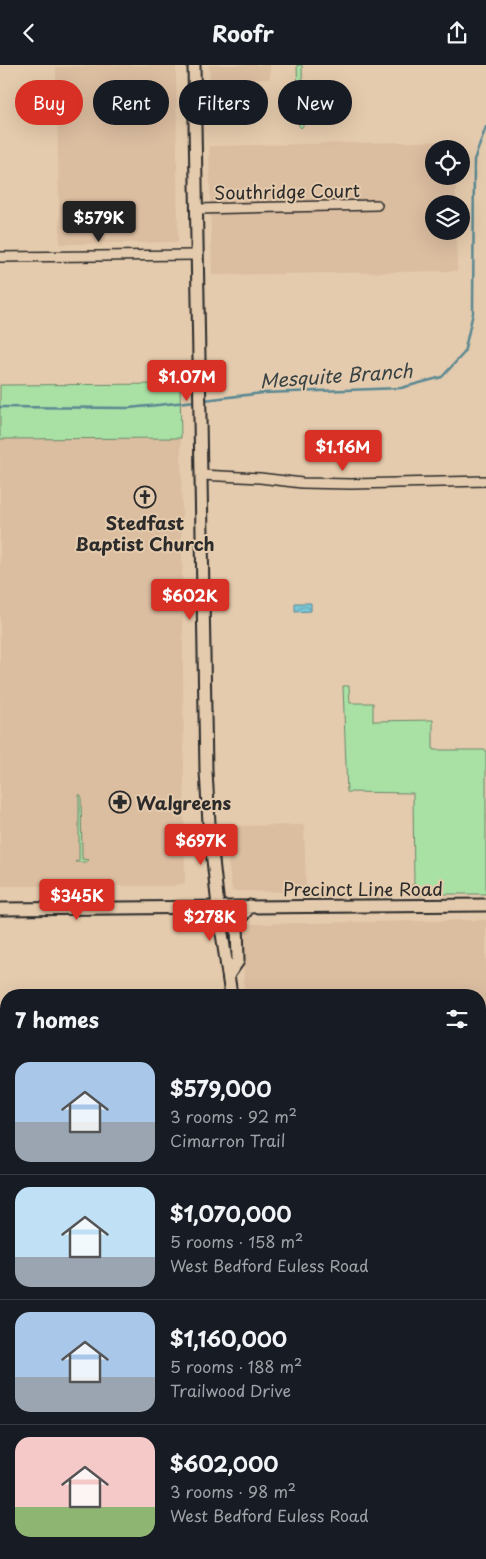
<!DOCTYPE html>
<meta charset="utf-8">
<style>
:root{--surface:#171b24;--page:#20242c;--text:#f1f3f6;--muted:#9ea1a6;--line:#363941;--accent:#d93025}
body{margin:0;font-family:"Playpen Sans",sans-serif;background:var(--page);color:var(--text);height:100vh;display:flex;flex-direction:column;font-size:19px;white-space:nowrap}
*{box-sizing:border-box;margin:0}
p{font-size:16px;color:var(--muted)}
.icon{flex:none;width:28px;height:28px;fill:none;stroke:currentColor;stroke-width:2;stroke-linecap:round;stroke-linejoin:round}
.map{position:relative;flex:1;overflow:hidden}
.sheet{position:absolute;left:0px;top:924px;width:486px;height:571px;display:flex;flex-direction:column;background:var(--surface);border-radius:20px 20px 0 0;box-shadow:0 5px 20px #0002}
.sheet>*{flex:none}
.top-card{position:absolute;left:15px;top:15px;width:456px;height:45px;display:flex;gap:10px}
.controls{position:absolute;left:425px;top:75px;display:grid;gap:10px}
.controls a{display:grid;place-items:center;width:45px;height:45px;border-radius:50%;background:var(--surface);box-shadow:0 5px 20px #0002;font-size:25px}
.price{position:absolute;translate:-50% -42px;padding:0 11px;border-radius:5px;background:var(--accent);color:#fff;font-size:16px;line-height:32px;filter:drop-shadow(0 1px 2px #0008)}
.price::after{content:'';position:absolute;left:50%;top:30px;width:15px;height:11px;margin-left:-8px;background:inherit;clip-path:polygon(0 0,100% 0,50% 100%)}
.price.current{background:#222;color:#fff}
ul{padding:0;list-style:none}
li{display:flex;align-items:center;gap:15px;height:125px;padding:0 15px}
li+li{border-top:1px solid var(--line)}
li span{display:grid;place-items:center;flex:none;width:140px;height:100px;border-radius:15px;color:#555}
li>.icon{margin-inline-start:auto}
span .icon{width:60px;height:60px;fill:#fffc;stroke-width:1}
li b{font-size:21px}
h2{display:flex;justify-content:space-between;align-items:center;height:60px;padding:0 15px;font-size:21px}
.pill{padding:0 18px;border-radius:22px;background:var(--surface);box-shadow:0 5px 20px #0002;font-size:18px;line-height:45px}
.pill.current{background:var(--accent);color:#fff}
header{display:flex;justify-content:space-between;align-items:center;height:65px;padding:0 15px;background:var(--surface);font-size:22px;font-weight:700}
.map>svg:first-child{display:block}
.built{fill:#dbbda0}
.grass{fill:#a9e1a5;stroke:#6a8668}
.water{fill:url(#water-waves);stroke:#5a8892}
.lines{fill:none;stroke-linecap:round;stroke-linejoin:round}
.stream{stroke:#5a8892;stroke-width:2.5}
.minor-casing{stroke:#2b2b2b;stroke-width:12}
.secondary-casing{stroke:#2b2b2b;stroke-width:15}
.minor{stroke:#e5cbad;stroke-width:9}
.secondary{stroke:#e5cbad;stroke-width:11}
.labels{text-anchor:middle;dominant-baseline:central;stroke-width:4;stroke-linejoin:round;paint-order:stroke}
.street-label{font-size:18px;fill:#2b2b2b;stroke:#e5cbad}
.poi-label{font-size:18px;font-weight:bold;fill:#2b2b2b;stroke:#e5cbad}
.water-label{font-size:19px;font-style:italic;fill:#374245;stroke:#e5cbad}
</style>
<header><svg class="icon" aria-label="back" viewBox="0 0 24 24"><path d="M15 5l-7 7 7 7"/></svg>Roofr<svg class="icon" aria-label="share" viewBox="0 0 24 24"><path d="M12 15V3M7 8l5-5 5 5M5 13v7h14v-7"/></svg></header>
<div class="map">
<svg width="486" height="1494" viewBox="0 0 486 1494">
<defs>
<pattern id="water-waves" width="16" height="10" patternUnits="userSpaceOnUse" patternTransform="scale(1.25)"><rect width="16" height="10" fill="#79c6d7"/><path d="M0 5q4-4 8 0t8 0" fill="none" stroke="#69aab9"/></pattern>
</defs>
<rect width="100%" height="100%" fill="#e5cbad"/>
<filter id="ink" filterUnits="userSpaceOnUse"><feTurbulence type="fractalNoise" baseFrequency=".02" numOctaves="2"/><feDisplacementMap in="SourceGraphic" scale="10" xChannelSelector="R" yChannelSelector="G"/><feConvolveMatrix kernelMatrix="1 2 1 2 8 2 1 2 1" color-interpolation-filters="sRGB"/></filter>
<g filter="url(#ink)">
<path class="built" d="M 103,0 L 176,0 L 178,177 L 60,179 L 56,2 Z
M 209,0 L 270,0 L 270,14 L 210,15 Z
M 455,76 L 455,84 L 434,84 L 434,111 L 455,111 L 456,139 L 434,139 L 434,166 L 456,166 L 457,206 L 212,210 L 209,81 Z
M 181,373 L 185,818 L 172,821 L 0,821 L 0,374 Z
M 304,760 L 306,827 L 232,826 L 224,761 Z
M 486,855 L 486,946 L 480,947 L 480,930 L 244,930 L 243,869 L 249,859 Z"/>
<path class="grass" d="M 297,0 L 302,0 L 303,61 L 301,63 L 299,61 Z
M 180,319 L 181,373 L 0,374 L 0,320 Z
M 343,621 L 349,621 L 350,638 L 373,638 L 373,656 L 433,655 L 433,685 L 486,685 L 486,829 L 424,829 L 419,831 L 410,828 L 411,820 L 414,820 L 413,728 L 347,727 Z
M 79,730 L 81,730 L 82,794 L 89,795 L 86,797 L 75,797 L 79,795 Z"/>
<path class="water" d="M 295,538 L 311,538 L 311,546 L 295,547 Z"/>
<g class="lines">
<path class="stream" d="M 204,335 L 263,328 L 401,323 L 442,312 L 464,288 L 473,248 L 474,95 L 486,62
M 0,342 L 129,343 L 196,336"/>
<g class="minor-casing">
<path id="minor" d="M 197,144 L 377,140
M 0,192 L 197,190
M 201,410 L 260,413 L 302,418 L 351,419 L 486,416
M 0,993 L 6,1104
M 480,1086 L 486,1086
M 480,1198 L 486,1198
M 0,1212 L 6,1212
M 480,1312 L 486,1312
M 0,1337 L 6,1337
M 480,1424 L 486,1424
M 0,1491 L 6,1471"/>
</g>
<g class="secondary-casing">
<path id="secondary" d="M 194,0 L 206,706 L 209,758 L 218,841 L 231,930
M 0,844 L 486,840
M 229,909 L 238,896 L 237,858 L 250,841
M 322,1489 L 322,1494"/>
</g>
<use href="#minor" class="minor"/>
<use href="#secondary" class="secondary"/>
</g>
</g>
<defs>
<g id="church-ring" transform="scale(1.125)"><circle r="9.5" fill="#e5cbad" stroke="#2b2b2b" stroke-width="1.5"/><path d="M-1.2-6h2.4v3.5h3.3v2.4h-3.3V6h-2.4V-.1h-3.3v-2.4h3.3Z" fill="#2b2b2b"/></g>
<g id="pharmacy-ring" transform="scale(1.125)"><circle r="9.5" fill="#e5cbad" stroke="#2b2b2b" stroke-width="1.5"/><path d="M-2-6h4v4h4v4h-4v4h-4v-4h-4v-4h4Z" fill="#2b2b2b"/></g>
</defs>
<g fill-rule="evenodd">
<use href="#church-ring" x="145" y="432"/>
<use href="#pharmacy-ring" x="120" y="737"/>
</g>
<g class="labels">
<g class="street-label">
<text transform="translate(287 126) rotate(-1)">Southridge Court</text>
<text x="363" y="823">Precinct Line Road</text>
</g>
<g class="poi-label">
<text x="145" y="457">Stedfast<tspan x="145" dy="21">Baptist Church</tspan></text>
<text x="136" y="737" text-anchor="start">Walgreens</text>
</g>
<g class="water-label">
<text transform="translate(336 310) rotate(-4)">Mesquite Branch</text>
</g>
</g>
</svg>
<div class="controls">
<a><svg class="icon" aria-label="locate" viewBox="0 0 24 24"><circle cx="12" cy="12" r="6"/><path d="M12 2v4M12 18v4M2 12h4M18 12h4"/></svg></a>
<a><svg class="icon" aria-label="layers" viewBox="0 0 24 24"><path d="M12 4l9 5-9 5-9-5zM3 14l9 5 9-5"/></svg></a>
</div>
<b class="price current" style="left:99px;top:178px">$579K</b>
<b class="price" style="left:187px;top:337px">$1.07M</b>
<b class="price" style="left:343px;top:407px">$1.16M</b>
<b class="price" style="left:190px;top:556px">$602K</b>
<b class="price" style="left:201px;top:801px">$697K</b>
<b class="price" style="left:77px;top:856px">$345K</b>
<b class="price" style="left:210px;top:877px">$278K</b>
<div class="top-card">
<a class="pill current">Buy</a>
<a class="pill">Rent</a>
<a class="pill">Filters</a>
<a class="pill">New</a>
</div>
<section class="sheet">
<h2>7 homes<svg class="icon" aria-label="filters" viewBox="0 0 24 24"><path d="M4 7h16M4 17h16"/><circle cx="9" cy="7" r="2"/><circle cx="15" cy="17" r="2"/></svg></h2>
<ul>
<li><span style="background:linear-gradient(#a9c7e8 60%,#9aa5b1 0)"><svg class="icon" aria-label="home" viewBox="0 0 24 24"><path d="M3 11l9-7 9 7M6 9v11h12V9"/></svg></span><div><b>$579,000</b><p>3 rooms · 92 m²</p><p>Cimarron Trail</p></div></li>
<li><span style="background:linear-gradient(#bfe0f5 70%,#9aa5b1 0)"><svg class="icon" aria-label="home" viewBox="0 0 24 24"><path d="M3 11l9-7 9 7M6 9v11h12V9"/></svg></span><div><b>$1,070,000</b><p>5 rooms · 158 m²</p><p>West Bedford Euless Road</p></div></li>
<li><span style="background:linear-gradient(#a9c7e8 65%,#9aa5b1 0)"><svg class="icon" aria-label="home" viewBox="0 0 24 24"><path d="M3 11l9-7 9 7M6 9v11h12V9"/></svg></span><div><b>$1,160,000</b><p>5 rooms · 188 m²</p><p>Trailwood Drive</p></div></li>
<li><span style="background:linear-gradient(#f6c9c9 70%,#8fb573 0)"><svg class="icon" aria-label="home" viewBox="0 0 24 24"><path d="M3 11l9-7 9 7M6 9v11h12V9"/></svg></span><div><b>$602,000</b><p>3 rooms · 98 m²</p><p>West Bedford Euless Road</p></div></li>
</ul>
</section>
</div>
